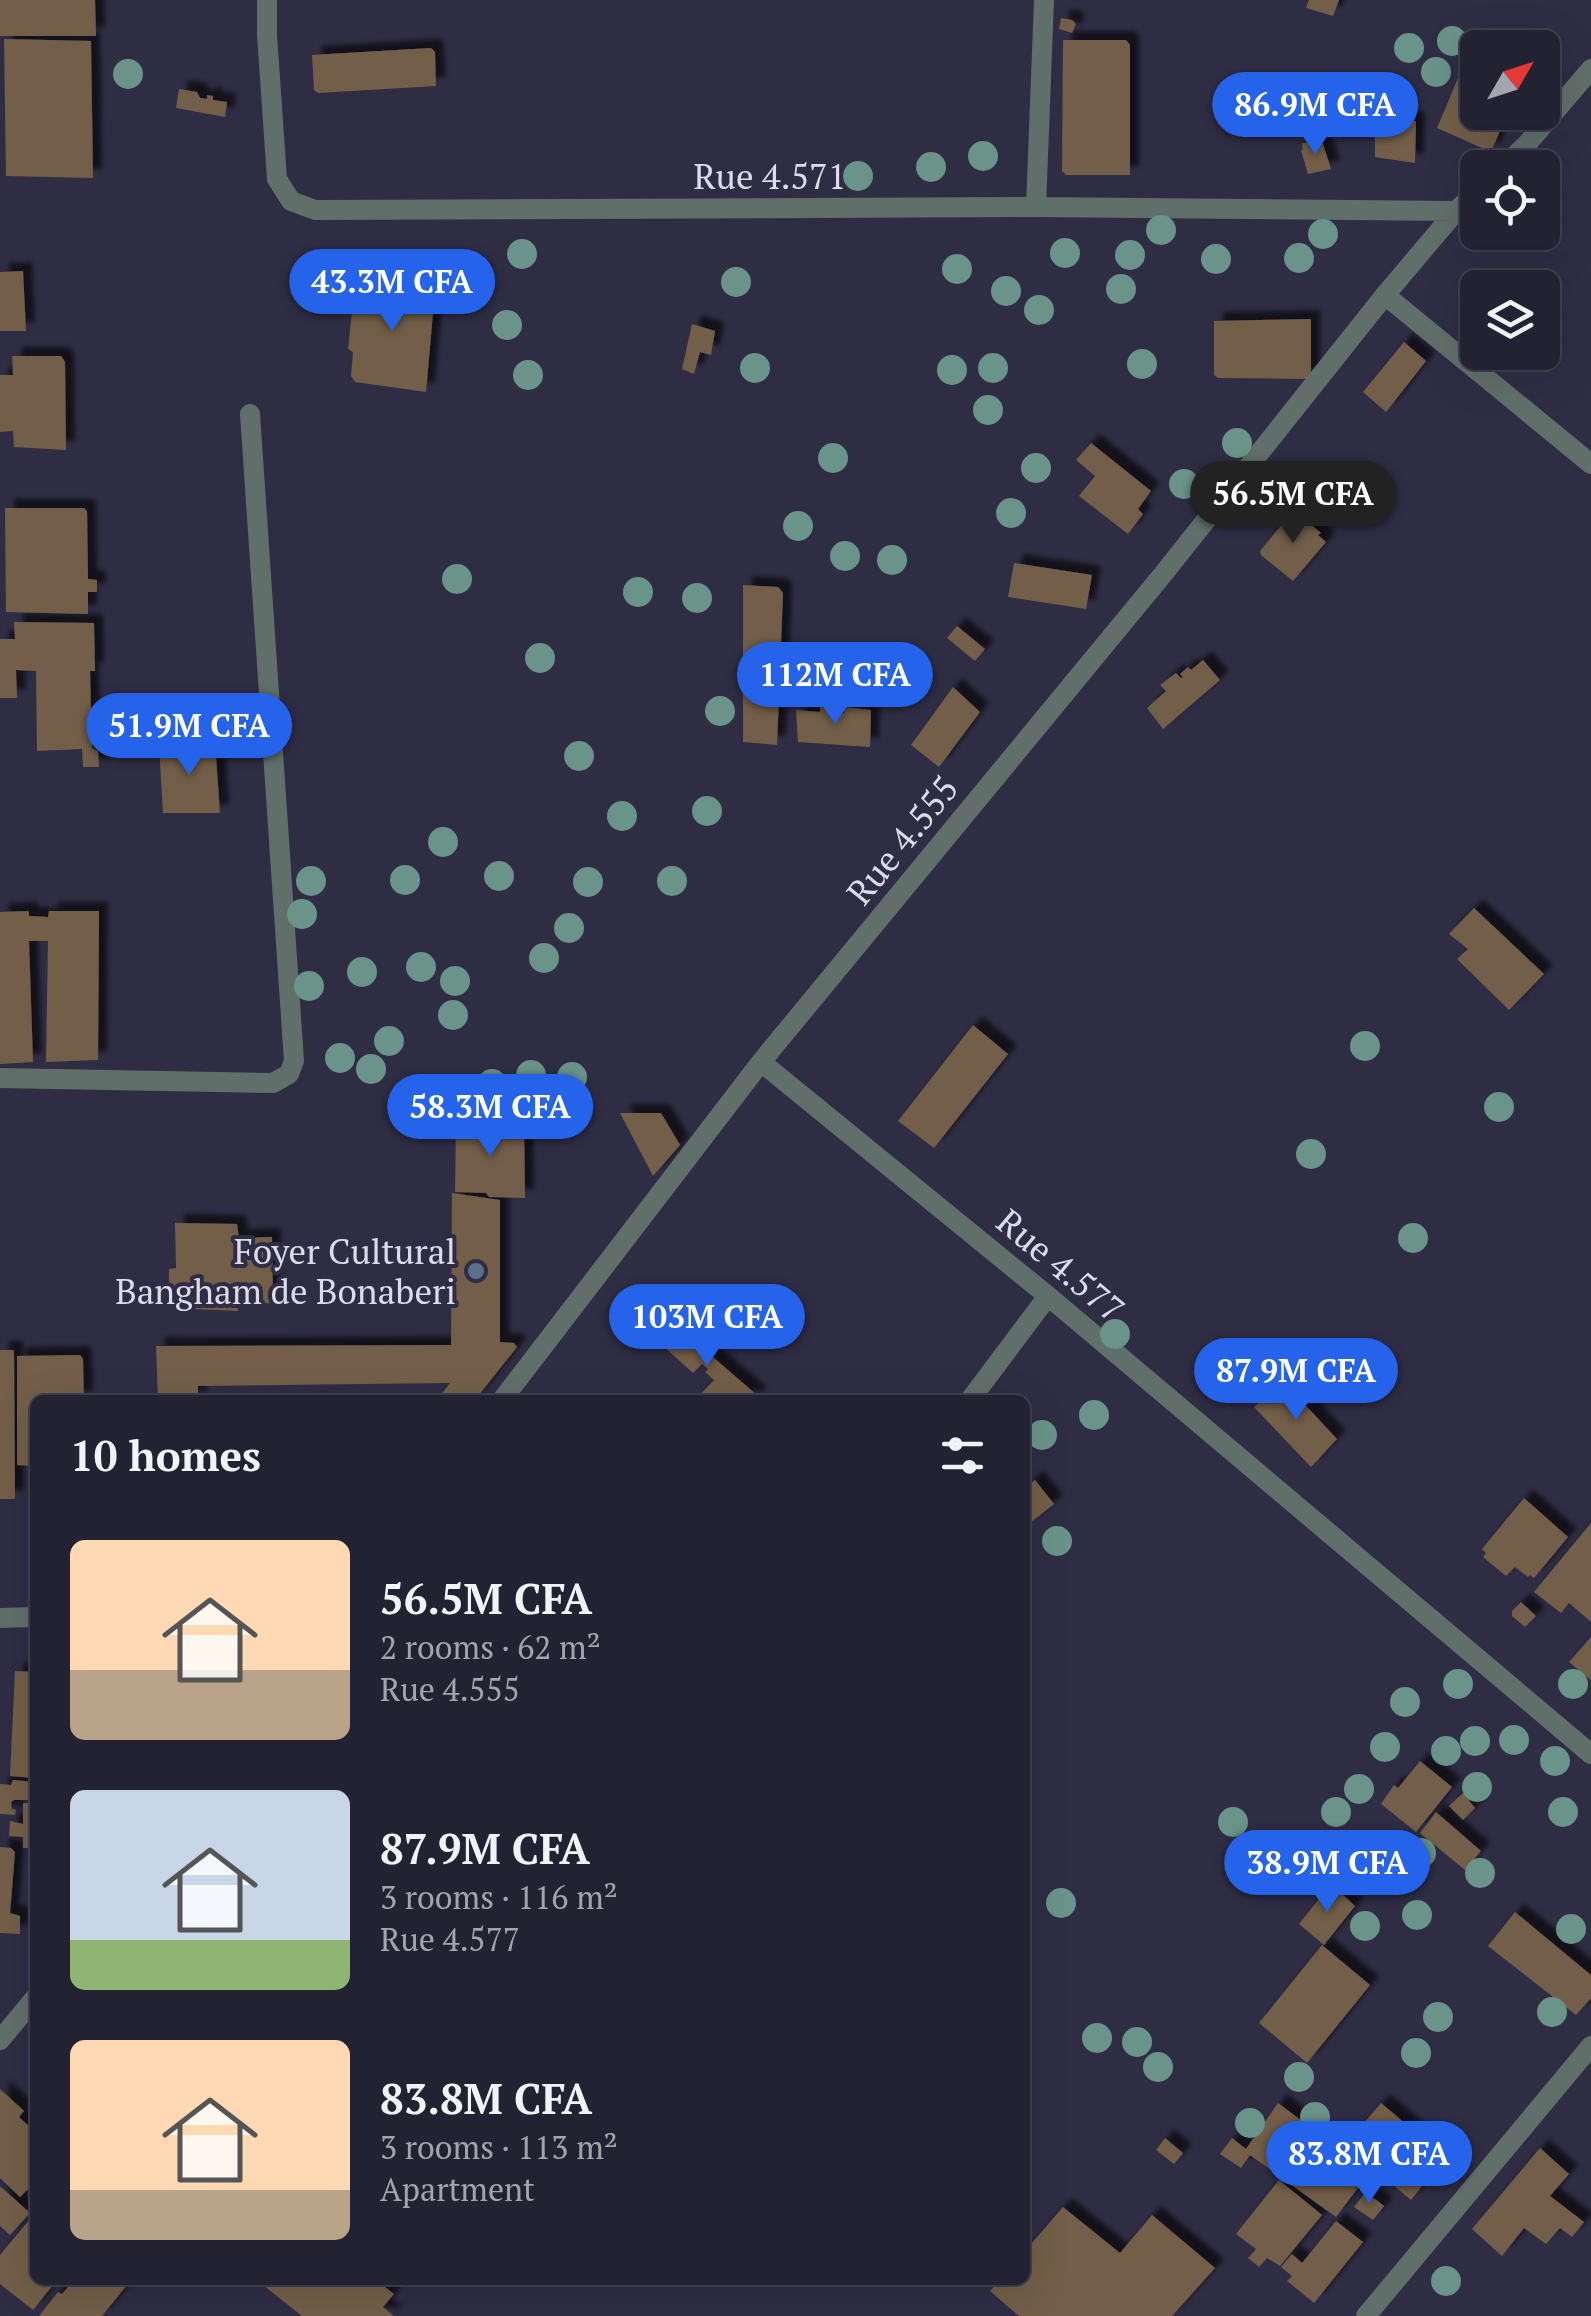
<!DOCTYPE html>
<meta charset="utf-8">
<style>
:root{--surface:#232233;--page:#2f2f3f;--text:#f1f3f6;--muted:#a3a4ac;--line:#403f4e;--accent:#2563eb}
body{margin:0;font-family:"PT Serif",serif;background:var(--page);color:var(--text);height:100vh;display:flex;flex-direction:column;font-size:38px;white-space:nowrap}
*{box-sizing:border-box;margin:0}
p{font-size:32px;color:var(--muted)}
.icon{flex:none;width:55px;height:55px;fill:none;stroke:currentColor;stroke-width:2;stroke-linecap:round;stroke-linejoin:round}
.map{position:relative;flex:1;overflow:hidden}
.panel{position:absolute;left:30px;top:1395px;width:1000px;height:890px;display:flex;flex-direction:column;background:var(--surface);border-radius:15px;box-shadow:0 10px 40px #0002,0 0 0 2px var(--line)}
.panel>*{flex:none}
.needle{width:65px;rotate:51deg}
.controls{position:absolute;left:1460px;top:30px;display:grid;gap:20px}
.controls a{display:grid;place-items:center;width:100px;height:100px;border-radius:15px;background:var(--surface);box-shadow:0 10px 40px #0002,0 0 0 2px var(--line);font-size:50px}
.price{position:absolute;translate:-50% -85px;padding:0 22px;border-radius:35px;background:var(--accent);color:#fff;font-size:32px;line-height:65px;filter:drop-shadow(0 2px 5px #0008)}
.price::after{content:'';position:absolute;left:50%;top:60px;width:30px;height:22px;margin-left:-15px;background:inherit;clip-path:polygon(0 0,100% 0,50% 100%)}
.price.current{background:#222;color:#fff}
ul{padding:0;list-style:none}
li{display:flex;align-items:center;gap:30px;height:250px;padding:0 40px}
li span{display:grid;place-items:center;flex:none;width:280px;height:200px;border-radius:15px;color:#555}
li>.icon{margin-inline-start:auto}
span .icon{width:120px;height:120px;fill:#fffc;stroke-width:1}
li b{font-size:42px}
h2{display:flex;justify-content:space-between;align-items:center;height:120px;padding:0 40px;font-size:42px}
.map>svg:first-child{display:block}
.building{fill:#735e4a;filter:url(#shadow)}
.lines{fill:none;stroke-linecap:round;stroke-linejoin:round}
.street{stroke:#616f6b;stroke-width:20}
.tree{fill:#6a9489}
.service-dot{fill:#5c6f8a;stroke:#2f2d44;stroke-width:4}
.labels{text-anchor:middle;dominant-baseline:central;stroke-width:8;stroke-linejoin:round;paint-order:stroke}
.street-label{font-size:35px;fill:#dbdbea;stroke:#2f2d44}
.poi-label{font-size:35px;fill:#dbdbea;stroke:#2f2d44;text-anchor:end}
</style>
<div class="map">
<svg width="1591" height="2316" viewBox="0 0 1591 2316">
<defs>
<filter id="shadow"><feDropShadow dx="9" dy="-9" stdDeviation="2.5" flood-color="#0009"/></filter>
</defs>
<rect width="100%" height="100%" fill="#2f2d44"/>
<path class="building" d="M 0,0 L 95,0 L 96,36 L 0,36 Z
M 1309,0 L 1339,0 L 1333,16 L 1306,8 Z
M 1061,18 L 1072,20 L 1076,24 L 1072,33 L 1059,29 Z
M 4,39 L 91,41 L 93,178 L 6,176 Z
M 1063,40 L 1126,40 L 1130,45 L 1130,175 L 1066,175 L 1062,171 Z
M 431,48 L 435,52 L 436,86 L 318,93 L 314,90 L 312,55 Z
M 1466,59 L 1478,64 L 1478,112 L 1508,112 L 1491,152 L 1437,128 Z
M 1317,87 L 1319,89 L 1320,134 L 1300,136 L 1297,133 L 1295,90 Z
M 179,89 L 197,92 L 200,98 L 207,99 L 207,95 L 213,96 L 213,100 L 227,102 L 225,117 L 176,108 Z
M 1375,118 L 1416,121 L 1415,163 L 1375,157 Z
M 1322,141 L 1331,169 L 1308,174 L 1301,150 L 1303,150 L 1302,143 Z
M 23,271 L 26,331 L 0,331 L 0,272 Z
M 414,273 L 421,275 L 420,285 L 432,287 L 435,290 L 426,392 L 355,382 L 351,376 L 353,352 L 348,349 L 354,294 L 360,294 L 361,279 L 413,285 Z
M 1311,319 L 1311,379 L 1218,378 L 1214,375 L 1214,321 Z
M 692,324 L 715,331 L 711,355 L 700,352 L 694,374 L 682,369 Z
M 1404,342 L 1426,361 L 1386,412 L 1363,392 Z
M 12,356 L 61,356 L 65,362 L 66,450 L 14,447 L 13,431 L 0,432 L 0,375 L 13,375 Z
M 1091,443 L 1151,491 L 1138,509 L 1143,514 L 1128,534 L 1079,496 L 1095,476 L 1076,460 Z
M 5,508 L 84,508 L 87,511 L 88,579 L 97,580 L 97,592 L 88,592 L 88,614 L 6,612 Z
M 1294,510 L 1321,533 L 1318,535 L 1326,542 L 1293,581 L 1261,555 L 1260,551 Z
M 1014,563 L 1092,575 L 1086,609 L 1008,597 Z
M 743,585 L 778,587 L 783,593 L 777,745 L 743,742 Z
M 14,622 L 94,623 L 95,671 L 90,671 L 92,748 L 98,751 L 99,767 L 83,767 L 82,749 L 37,751 L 36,671 L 16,670 L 17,698 L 0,698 L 0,639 L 15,639 Z
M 957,626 L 985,649 L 975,661 L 947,638 Z
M 1203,660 L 1220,680 L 1163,729 L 1147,708 L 1166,691 L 1160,685 L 1176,673 L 1181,678 L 1183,677 L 1180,674 L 1188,667 L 1191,670 Z
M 953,687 L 980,712 L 939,767 L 911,745 Z
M 820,707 L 835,708 L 836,713 L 844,713 L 844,707 L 871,710 L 870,747 L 798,742 L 796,710 L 820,712 Z
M 215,742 L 220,813 L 163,813 L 159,744 Z
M 1474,908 L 1544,974 L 1509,1010 L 1457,959 L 1468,949 L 1449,934 Z
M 29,911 L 29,916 L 48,917 L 49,911 L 99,911 L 98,1060 L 46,1062 L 48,941 L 29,941 L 33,1062 L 0,1064 L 0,912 Z
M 973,1025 L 1008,1054 L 934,1148 L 898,1121 Z
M 620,1113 L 661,1113 L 680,1145 L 653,1176 Z
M 456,1121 L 524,1123 L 525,1198 L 489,1197 L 486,1193 L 455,1192 Z
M 452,1193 L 500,1200 L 500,1342 L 514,1343 L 517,1347 L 475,1400 L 437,1400 L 450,1383 L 198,1386 L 198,1400 L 158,1400 L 156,1346 L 451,1345 Z
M 175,1223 L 237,1224 L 239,1238 L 272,1237 L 273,1303 L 237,1305 L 238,1311 L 169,1308 L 169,1269 L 176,1268 Z
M 677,1326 L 758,1396 L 754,1400 L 695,1400 L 714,1380 L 705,1372 L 708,1369 L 702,1364 L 693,1373 L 662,1345 Z
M 0,1350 L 14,1350 L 15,1499 L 0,1499 Z
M 80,1355 L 83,1359 L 84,1400 L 35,1400 L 35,1466 L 17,1465 L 17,1356 Z
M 1282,1380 L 1337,1439 L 1311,1467 L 1254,1407 Z
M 1035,1480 L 1054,1504 L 1025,1527 L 1025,1488 Z
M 1524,1498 L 1568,1537 L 1534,1578 L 1530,1575 L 1528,1577 L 1515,1567 L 1506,1576 L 1483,1557 L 1486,1553 L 1482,1549 Z
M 1591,1523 L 1591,1622 L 1569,1603 L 1561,1613 L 1534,1592 Z
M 1521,1602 L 1536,1616 L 1525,1627 L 1512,1616 L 1512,1611 Z
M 1591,1637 L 1591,1680 L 1569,1662 Z
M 15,1671 L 35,1672 L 35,1778 L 10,1776 Z
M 1420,1761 L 1452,1787 L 1416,1832 L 1381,1804 L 1394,1785 L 1398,1788 Z
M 13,1780 L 35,1782 L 35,1800 L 14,1800 L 11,1802 L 12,1809 L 16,1810 L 15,1815 L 0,1814 L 0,1784 L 11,1785 Z
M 1463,1793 L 1475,1808 L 1463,1820 L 1449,1806 Z
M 23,1803 L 35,1803 L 35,1848 L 23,1848 L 23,1837 L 9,1836 L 10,1821 L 23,1824 Z
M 1436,1812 L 1481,1851 L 1465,1870 L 1420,1833 Z
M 0,1847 L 11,1848 L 15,1852 L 10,1913 L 20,1916 L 20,1934 L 0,1933 Z
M 1331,1884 L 1355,1906 L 1324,1945 L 1299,1924 Z
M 1515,1912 L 1591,1975 L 1591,1998 L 1576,2015 L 1488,1946 Z
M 1322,1945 L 1370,1985 L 1307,2063 L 1259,2023 Z
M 0,2089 L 24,2111 L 19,2117 L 35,2132 L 35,2182 L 20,2197 L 0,2178 Z
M 1278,2103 L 1370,2172 L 1336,2217 L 1250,2155 L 1241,2168 L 1220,2154 L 1232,2138 L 1246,2149 Z
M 1381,2103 L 1445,2157 L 1411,2200 L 1345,2145 Z
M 1165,2138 L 1183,2153 L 1174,2164 L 1156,2150 Z
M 1540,2148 L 1569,2174 L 1550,2196 L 1584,2222 L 1572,2237 L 1560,2228 L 1546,2244 L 1524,2228 L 1502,2256 L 1472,2229 Z
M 1279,2180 L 1322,2215 L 1280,2266 L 1267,2258 L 1259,2267 L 1248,2258 L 1256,2249 L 1236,2234 Z
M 0,2186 L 30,2213 L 10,2235 L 0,2226 Z
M 1366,2192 L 1384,2206 L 1373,2220 L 1354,2207 Z
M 1063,2207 L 1120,2253 L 1152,2215 L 1215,2268 L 1172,2316 L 1019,2316 L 990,2291 L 1000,2280 L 1025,2280 L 1025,2251 Z
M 35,2213 L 35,2280 L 57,2280 L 33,2310 L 0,2284 L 0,2255 Z
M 1336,2221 L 1363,2242 L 1314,2303 L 1287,2281 L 1292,2276 L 1281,2267 L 1292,2254 L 1302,2263 Z
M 74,2280 L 131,2280 L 102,2316 L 39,2316 L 58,2292 L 62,2294 Z
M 268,2280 L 376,2280 L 394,2294 L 383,2307 L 394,2316 L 302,2316 L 264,2286 Z"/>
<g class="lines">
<path class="street" d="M 267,0 L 267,35 L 277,179 L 291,201 L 315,210 L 1036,207 L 1456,211
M 1502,168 L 1527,144 L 1591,69
M 1036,207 L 1044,0
M 1385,295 L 1591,464
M 761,1062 L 1048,1296 L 1591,1754
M 0,1078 L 273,1083 L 289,1074 L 294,1061 L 250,414
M 502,1400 L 761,1062 L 1164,573 L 1385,295 L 1456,211 L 1478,191
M 970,1400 L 1048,1296
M 0,1618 L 35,1617
M 0,2040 L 35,1998
M 1366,2316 L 1591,2046"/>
</g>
<g class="tree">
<circle cx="1452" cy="41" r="15"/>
<circle cx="1409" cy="48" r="15"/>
<circle cx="1436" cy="72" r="15"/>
<circle cx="128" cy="74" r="15"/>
<circle cx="983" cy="156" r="15"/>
<circle cx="931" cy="167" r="15"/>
<circle cx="858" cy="176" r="15"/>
<circle cx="1161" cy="230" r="15"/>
<circle cx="1323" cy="234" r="15"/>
<circle cx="1065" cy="253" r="15"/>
<circle cx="522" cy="254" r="15"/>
<circle cx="1130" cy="255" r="15"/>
<circle cx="1299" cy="258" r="15"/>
<circle cx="1216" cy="259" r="15"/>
<circle cx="957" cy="269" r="15"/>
<circle cx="736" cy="282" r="15"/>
<circle cx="1121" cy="289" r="15"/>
<circle cx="1006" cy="291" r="15"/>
<circle cx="1039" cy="310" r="15"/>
<circle cx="507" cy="325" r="15"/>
<circle cx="1142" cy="364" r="15"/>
<circle cx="755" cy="368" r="15"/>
<circle cx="993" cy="368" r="15"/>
<circle cx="952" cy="370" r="15"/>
<circle cx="528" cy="375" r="15"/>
<circle cx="988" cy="410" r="15"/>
<circle cx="1237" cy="443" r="15"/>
<circle cx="833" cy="458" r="15"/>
<circle cx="1036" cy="468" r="15"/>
<circle cx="1184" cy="484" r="15"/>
<circle cx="1011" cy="513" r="15"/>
<circle cx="798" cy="526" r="15"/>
<circle cx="845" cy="556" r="15"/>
<circle cx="892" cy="560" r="15"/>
<circle cx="457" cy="579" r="15"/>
<circle cx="638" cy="592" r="15"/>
<circle cx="697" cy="598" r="15"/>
<circle cx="540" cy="658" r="15"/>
<circle cx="720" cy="711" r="15"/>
<circle cx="579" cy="756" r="15"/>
<circle cx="707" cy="811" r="15"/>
<circle cx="622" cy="816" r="15"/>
<circle cx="443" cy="842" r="15"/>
<circle cx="499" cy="876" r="15"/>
<circle cx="405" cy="880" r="15"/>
<circle cx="311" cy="881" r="15"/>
<circle cx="672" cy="881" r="15"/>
<circle cx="588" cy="882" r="15"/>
<circle cx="302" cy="914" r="15"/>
<circle cx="569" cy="928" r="15"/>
<circle cx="544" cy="958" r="15"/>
<circle cx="421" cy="967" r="15"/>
<circle cx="362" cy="972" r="15"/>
<circle cx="455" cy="981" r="15"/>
<circle cx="309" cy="986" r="15"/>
<circle cx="453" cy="1015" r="15"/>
<circle cx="389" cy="1041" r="15"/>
<circle cx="1365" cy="1046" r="15"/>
<circle cx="340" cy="1058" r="15"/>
<circle cx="371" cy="1069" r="15"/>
<circle cx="531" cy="1075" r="15"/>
<circle cx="572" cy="1077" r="15"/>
<circle cx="492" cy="1084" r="15"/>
<circle cx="1499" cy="1107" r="15"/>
<circle cx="1311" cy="1154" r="15"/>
<circle cx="1413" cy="1238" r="15"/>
<circle cx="1115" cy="1334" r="15"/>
<circle cx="1094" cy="1415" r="15"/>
<circle cx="1042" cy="1435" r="15"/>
<circle cx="1057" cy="1541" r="15"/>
<circle cx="1458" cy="1684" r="15"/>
<circle cx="1573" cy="1684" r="15"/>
<circle cx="1405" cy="1702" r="15"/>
<circle cx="1514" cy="1740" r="15"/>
<circle cx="1475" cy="1741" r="15"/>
<circle cx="1385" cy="1747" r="15"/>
<circle cx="1446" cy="1751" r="15"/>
<circle cx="1555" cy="1761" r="15"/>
<circle cx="1477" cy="1787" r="15"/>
<circle cx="1359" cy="1789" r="15"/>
<circle cx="1336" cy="1812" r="15"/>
<circle cx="1563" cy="1812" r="15"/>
<circle cx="1233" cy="1822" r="15"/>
<circle cx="1421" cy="1853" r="15"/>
<circle cx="1480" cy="1873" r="15"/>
<circle cx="1061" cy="1903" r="15"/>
<circle cx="1417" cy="1915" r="15"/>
<circle cx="1365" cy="1926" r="15"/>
<circle cx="1571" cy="1929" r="15"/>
<circle cx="1552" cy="2012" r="15"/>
<circle cx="1438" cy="2017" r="15"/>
<circle cx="1097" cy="2038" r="15"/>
<circle cx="1137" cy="2042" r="15"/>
<circle cx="1416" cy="2053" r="15"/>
<circle cx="1158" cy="2067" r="15"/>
<circle cx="1299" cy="2077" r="15"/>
<circle cx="1315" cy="2117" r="15"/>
<circle cx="1250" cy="2123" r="15"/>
<circle cx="1446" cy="2281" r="15"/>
</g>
<circle class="service-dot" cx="476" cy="1271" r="10"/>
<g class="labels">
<g class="street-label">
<text x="770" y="176">Rue 4.571</text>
<text transform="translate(902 840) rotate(-51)">Rue 4.555</text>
<text transform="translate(1061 1265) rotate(40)">Rue 4.577</text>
</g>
<g class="poi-label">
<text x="456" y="1251">Foyer Cultural<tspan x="456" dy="40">Bangham de Bonaberi</tspan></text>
</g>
</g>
</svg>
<div class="controls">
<a><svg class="needle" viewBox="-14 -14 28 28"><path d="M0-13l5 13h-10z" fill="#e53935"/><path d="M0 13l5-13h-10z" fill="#a3a4ac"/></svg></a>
<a><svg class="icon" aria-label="locate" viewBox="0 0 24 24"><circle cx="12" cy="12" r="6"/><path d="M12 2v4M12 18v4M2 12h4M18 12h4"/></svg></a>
<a><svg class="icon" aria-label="layers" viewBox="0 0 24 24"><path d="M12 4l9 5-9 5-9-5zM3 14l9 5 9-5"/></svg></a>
</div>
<b class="price" style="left:1315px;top:157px">86.9M CFA</b>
<b class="price" style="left:392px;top:334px">43.3M CFA</b>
<b class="price current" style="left:1293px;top:546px">56.5M CFA</b>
<b class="price" style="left:835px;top:727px">112M CFA</b>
<b class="price" style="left:189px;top:778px">51.9M CFA</b>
<b class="price" style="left:490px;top:1159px">58.3M CFA</b>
<b class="price" style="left:707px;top:1369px">103M CFA</b>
<b class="price" style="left:1296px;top:1423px">87.9M CFA</b>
<b class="price" style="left:1327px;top:1915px">38.9M CFA</b>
<b class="price" style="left:1369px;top:2206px">83.8M CFA</b>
<section class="panel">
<h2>10 homes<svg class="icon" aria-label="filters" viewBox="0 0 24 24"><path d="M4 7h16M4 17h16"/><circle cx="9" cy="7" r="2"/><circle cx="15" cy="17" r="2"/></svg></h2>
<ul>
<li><span style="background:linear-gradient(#ffd9b3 65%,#b9a48a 0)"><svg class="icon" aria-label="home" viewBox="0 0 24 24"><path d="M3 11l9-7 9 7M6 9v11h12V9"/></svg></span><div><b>56.5M CFA</b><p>2 rooms · 62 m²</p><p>Rue 4.555</p></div></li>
<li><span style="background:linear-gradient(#c9d6e8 75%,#8fb573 0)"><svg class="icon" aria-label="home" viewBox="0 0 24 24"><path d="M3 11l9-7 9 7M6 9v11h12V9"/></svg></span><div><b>87.9M CFA</b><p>3 rooms · 116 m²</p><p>Rue 4.577</p></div></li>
<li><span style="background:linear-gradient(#ffd9b3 75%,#b9a48a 0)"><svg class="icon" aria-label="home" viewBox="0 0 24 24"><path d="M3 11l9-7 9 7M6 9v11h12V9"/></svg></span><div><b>83.8M CFA</b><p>3 rooms · 113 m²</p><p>Apartment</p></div></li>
</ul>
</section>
</div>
